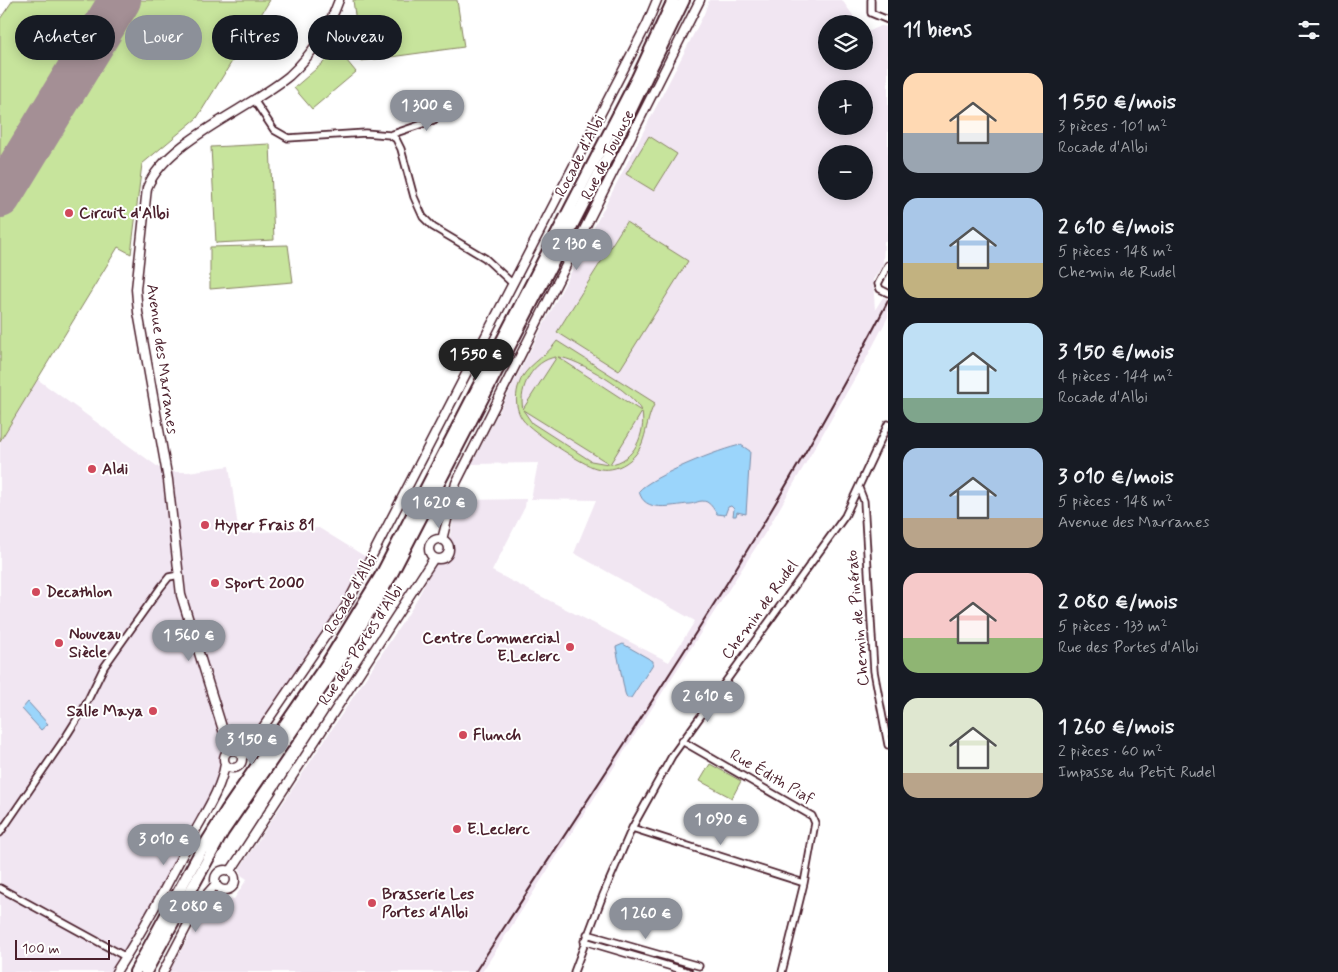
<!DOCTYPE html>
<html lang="fr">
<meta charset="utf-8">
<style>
:root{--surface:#171b24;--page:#242831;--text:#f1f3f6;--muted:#9ea1a6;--accent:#8c9099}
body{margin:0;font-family:Mynerve,sans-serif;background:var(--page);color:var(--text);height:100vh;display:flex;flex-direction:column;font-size:19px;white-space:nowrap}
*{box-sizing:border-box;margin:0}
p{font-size:16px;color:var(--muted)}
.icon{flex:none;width:28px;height:28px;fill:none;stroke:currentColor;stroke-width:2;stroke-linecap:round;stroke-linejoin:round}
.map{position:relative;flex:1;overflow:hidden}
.panel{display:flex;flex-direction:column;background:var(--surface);width:450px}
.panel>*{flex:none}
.guide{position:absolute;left:15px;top:15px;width:475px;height:45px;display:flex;gap:10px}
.fabs{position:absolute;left:818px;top:15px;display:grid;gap:10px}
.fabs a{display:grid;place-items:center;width:55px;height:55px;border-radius:50%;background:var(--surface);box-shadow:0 2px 12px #0003;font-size:25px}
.scale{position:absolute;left:15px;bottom:12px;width:95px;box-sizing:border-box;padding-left:5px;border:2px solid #4a1f2b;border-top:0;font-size:14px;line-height:18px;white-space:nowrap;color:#4a1f2b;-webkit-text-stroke:4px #fff;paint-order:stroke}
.price{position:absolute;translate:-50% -42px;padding:0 11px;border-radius:18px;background:var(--accent);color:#fff;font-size:16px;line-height:32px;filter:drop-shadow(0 1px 2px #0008)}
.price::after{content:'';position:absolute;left:50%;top:30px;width:15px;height:11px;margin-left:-8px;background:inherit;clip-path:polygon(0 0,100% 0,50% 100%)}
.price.active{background:#222;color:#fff}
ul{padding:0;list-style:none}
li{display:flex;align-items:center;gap:15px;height:125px;padding:0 15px}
li span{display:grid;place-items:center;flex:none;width:140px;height:100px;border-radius:15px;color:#555}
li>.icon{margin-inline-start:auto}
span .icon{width:60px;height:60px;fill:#fffc;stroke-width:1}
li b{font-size:21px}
h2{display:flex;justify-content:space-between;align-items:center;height:60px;padding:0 15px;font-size:21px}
.chip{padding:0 18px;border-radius:22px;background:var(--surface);box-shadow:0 2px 12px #0003;font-size:18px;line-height:45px}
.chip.active{background:var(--accent);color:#fff}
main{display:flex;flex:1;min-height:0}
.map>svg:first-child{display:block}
.built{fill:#f1e6f2;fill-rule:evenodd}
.green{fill:#c7e49c;stroke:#888264;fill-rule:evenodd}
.water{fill:#9bd5fb;stroke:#7b8ca8}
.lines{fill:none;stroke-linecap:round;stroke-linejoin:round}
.runway{stroke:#a48f95;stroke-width:42}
.minor-casing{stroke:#4a1f2b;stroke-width:9}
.tertiary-casing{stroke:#4a1f2b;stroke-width:11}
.trunk-casing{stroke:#4a1f2b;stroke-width:14}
.minor{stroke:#fff;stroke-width:5.5}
.tertiary{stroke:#fff;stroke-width:8}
.trunk{stroke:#fff;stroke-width:10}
.rail{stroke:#4a1f2b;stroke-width:2}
.poi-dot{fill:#d1495b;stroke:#fff;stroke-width:2}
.labels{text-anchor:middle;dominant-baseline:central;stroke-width:4;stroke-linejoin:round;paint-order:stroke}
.street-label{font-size:16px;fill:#4a1f2b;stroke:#fff}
.poi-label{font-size:16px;font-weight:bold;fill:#4a1f2b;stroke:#fff;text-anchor:start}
</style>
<main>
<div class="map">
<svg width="888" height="972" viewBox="0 0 888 972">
<rect width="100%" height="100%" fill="#fff"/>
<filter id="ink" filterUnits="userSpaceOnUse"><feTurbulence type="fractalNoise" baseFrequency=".02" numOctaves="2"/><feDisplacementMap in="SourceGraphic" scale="10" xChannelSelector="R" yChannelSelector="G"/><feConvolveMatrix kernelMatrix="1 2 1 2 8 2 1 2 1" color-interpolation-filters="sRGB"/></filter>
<g filter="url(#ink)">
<path class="built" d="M 709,0 L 842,0 L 859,24 L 826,24 L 826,61 L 864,61 L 864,29 L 870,31 L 881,26 L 888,27 L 888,241 L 884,241 L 883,264 L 873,280 L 875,310 L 883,297 L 888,299 L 888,317 L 866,359 L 767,530 L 482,972 L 169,972 L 212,896 L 234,899 L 247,879 L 241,875 L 240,868 L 414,605 L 450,535 L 458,500 L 526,499 L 525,507 L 492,571 L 669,662 L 695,621 L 574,553 L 596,500 L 531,499 L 538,463 L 472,464 L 704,14 ZM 826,89 L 864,89 L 864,126 L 826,126 ZM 826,154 L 864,154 L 864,191 L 826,191 Z
M 37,379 L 165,472 L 188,472 L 229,466 L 239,534 L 319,528 L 366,557 L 333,621 L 267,720 L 232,743 L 204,809 L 156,900 L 113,972 L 0,972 L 0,441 Z"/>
<path class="green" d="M 13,0 L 103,0 L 71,52 L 96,67 L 137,0 L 270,0 L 197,118 L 142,164 L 131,254 L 118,247 L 0,441 L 0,19 Z
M 353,0 L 457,0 L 464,47 L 361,61 Z
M 338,50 L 356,72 L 312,109 L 294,88 Z
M 649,136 L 677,154 L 654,191 L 626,174 Z
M 270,144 L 274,240 L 216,243 L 211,147 Z
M 626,222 L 688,261 L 619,371 L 557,332 Z
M 288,245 L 293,282 L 210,289 L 210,247 Z
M 557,341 L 655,403 C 643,424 649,448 626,463 C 617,469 606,471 596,468 C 583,465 531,431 523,420 C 516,411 515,398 518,387 C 524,365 545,359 557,341 ZM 556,357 L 556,358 L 523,409 C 518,388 533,360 556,357 ZM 558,357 C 577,358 635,393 641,411 ZM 523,410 L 608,463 L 608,464 L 591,461 L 532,423 ZM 642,412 C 646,433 634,462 610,464 Z
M 710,764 L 741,781 L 732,798 L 700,781 Z"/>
<path class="water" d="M 741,445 L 750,451 L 746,514 L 737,512 L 736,516 L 733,516 L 734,509 L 731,506 L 728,507 L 725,515 L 717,514 C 714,510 712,505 707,502 C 700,499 695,504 689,504 C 672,505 644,514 639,491 C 650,477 722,448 741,445 Z
M 623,644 L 653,661 L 653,664 L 631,698 L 627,698 L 625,693 L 616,647 Z
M 28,702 L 48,724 L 41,730 L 22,709 Z"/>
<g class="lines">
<path class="runway" d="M 0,197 L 120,0"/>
<g class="minor-casing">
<path id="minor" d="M 871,0 L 871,13 L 888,20
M 254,100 L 274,130 L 288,138 L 365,133 L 390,135 L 396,139 L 401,149 L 414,197 L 423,217 L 433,227 L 485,258 L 513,284
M 390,135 L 434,120 L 432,110
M 888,265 L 878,284 L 880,289 L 888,293
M 859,488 L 864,501 L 874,671 L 888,745
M 682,741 L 812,816 L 815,823 L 804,883 L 782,972
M 632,828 L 804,883
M 0,833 L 67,735 L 84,708 L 104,667 L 161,587 L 169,577 L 179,575
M 0,888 L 126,957
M 587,934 L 699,966
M 584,941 L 689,972
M 574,972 L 603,895 L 632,828 L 672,756 L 845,516 L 888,424"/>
</g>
<g class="tertiary-casing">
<path id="tertiary" d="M429 549a10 10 0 1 1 20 0a10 10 0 1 1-20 0Z
M 442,540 L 456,483 L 700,0
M 234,749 L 227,742 L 222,727 L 181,595 L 168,480 L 138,312 L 136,289 L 147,188 C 166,141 249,109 289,76 C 311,56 329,28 339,0
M224 759a9 9 0 1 1 18 0a9 9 0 1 1-18 0Z
M 242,758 L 346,606 L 647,24 L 657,0
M215 880a10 10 0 1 1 20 0a10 10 0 1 1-20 0Z
M 230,872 L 434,558
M 116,972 C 144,929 168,883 192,837 C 204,814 221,790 225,764
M 163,972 L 199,903 L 216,884"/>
</g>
<g class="trunk-casing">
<path id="trunk" d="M 135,972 L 199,854 L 227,809 L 327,663 L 382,573 L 637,78 L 673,0
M 146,972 L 223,832 L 336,667 L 391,576 L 618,137 L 684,0"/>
</g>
<use href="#minor" class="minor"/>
<use href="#tertiary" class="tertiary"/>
<use href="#trunk" class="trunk"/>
<path class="rail" d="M 475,972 C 618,752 768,535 888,301"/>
</g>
</g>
<g class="poi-dot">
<circle cx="69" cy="213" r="5"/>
<circle cx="92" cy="469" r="5"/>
<circle cx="205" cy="525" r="5"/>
<circle cx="215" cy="583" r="5"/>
<circle cx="36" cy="592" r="5"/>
<circle cx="59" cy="643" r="5"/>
<circle cx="570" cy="647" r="5"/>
<circle cx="153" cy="711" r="5"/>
<circle cx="463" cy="735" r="5"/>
<circle cx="457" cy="829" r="5"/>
<circle cx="372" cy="903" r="5"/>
</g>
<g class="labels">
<g class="street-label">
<text transform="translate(608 155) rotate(-63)">Rue de Toulouse</text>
<text transform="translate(580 156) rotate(-63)">Rocade d'Albi</text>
<text transform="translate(162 359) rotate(82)">Avenue des Marranes</text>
<text transform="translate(351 594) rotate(-60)">Rocade d'Albi</text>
<text transform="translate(760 610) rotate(-54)">Chemin de Rudel</text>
<text transform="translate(858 618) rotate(-95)">Chemin de Pinérato</text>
<text transform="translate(361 645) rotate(-57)">Rue des Portes d'Albi</text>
<text transform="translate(772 777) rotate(30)">Rue Édith Piaf</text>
</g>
<g class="poi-label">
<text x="79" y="213">Circuit d'Albi</text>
<text x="102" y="469">Aldi</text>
<text x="215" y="525">Hyper Frais 81</text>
<text x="225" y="583">Sport 2000</text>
<text x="46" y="592">Decathlon</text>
<text x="69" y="634">Nouveau<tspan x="69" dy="18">Siècle</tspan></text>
<text x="560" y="638" text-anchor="end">Centre Commercial<tspan x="560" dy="18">E.Leclerc</tspan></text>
<text x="143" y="711" text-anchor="end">Salle Maya</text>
<text x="473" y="735">Flunch</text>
<text x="467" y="829">E.Leclerc</text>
<text x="382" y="894">Brasserie Les<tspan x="382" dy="18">Portes d'Albi</tspan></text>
</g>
</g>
</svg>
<div class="fabs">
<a><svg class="icon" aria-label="layers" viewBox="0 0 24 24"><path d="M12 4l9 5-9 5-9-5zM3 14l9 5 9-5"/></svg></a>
<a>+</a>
<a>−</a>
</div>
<div class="scale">100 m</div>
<b class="price" style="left:427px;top:132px">1 300 €</b>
<b class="price" style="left:577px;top:271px">2 130 €</b>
<b class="price active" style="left:476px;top:381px">1 550 €</b>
<b class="price" style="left:439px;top:529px">1 620 €</b>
<b class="price" style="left:189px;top:662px">1 560 €</b>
<b class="price" style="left:708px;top:723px">2 610 €</b>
<b class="price" style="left:252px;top:766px">3 150 €</b>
<b class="price" style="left:721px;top:846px">1 090 €</b>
<b class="price" style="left:164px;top:866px">3 010 €</b>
<b class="price" style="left:196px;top:933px">2 080 €</b>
<b class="price" style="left:646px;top:940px">1 260 €</b>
<div class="guide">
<a class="chip">Acheter</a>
<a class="chip active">Louer</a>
<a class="chip">Filtres</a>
<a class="chip">Nouveau</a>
</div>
</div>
<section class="panel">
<h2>11 biens<svg class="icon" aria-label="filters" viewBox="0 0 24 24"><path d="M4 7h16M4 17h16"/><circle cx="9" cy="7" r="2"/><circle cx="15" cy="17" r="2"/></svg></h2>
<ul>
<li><span style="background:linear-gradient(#ffd9b3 60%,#9aa5b1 0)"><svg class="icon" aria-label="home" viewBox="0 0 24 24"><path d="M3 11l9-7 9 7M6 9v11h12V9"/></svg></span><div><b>1 550 €/mois</b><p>3 pièces · 101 m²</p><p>Rocade d'Albi</p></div></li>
<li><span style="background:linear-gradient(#a9c7e8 65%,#c2b280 0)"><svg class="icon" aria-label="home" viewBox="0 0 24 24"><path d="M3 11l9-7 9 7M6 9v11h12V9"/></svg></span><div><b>2 610 €/mois</b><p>5 pièces · 148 m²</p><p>Chemin de Rudel</p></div></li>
<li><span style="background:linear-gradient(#bfe0f5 75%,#7fa58c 0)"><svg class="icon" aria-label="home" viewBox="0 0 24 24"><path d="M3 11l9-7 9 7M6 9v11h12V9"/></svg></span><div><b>3 150 €/mois</b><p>4 pièces · 144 m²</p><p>Rocade d'Albi</p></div></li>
<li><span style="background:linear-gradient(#a9c7e8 70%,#b9a48a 0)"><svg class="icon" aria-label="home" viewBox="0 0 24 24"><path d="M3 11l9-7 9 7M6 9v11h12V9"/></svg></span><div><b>3 010 €/mois</b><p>5 pièces · 148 m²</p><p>Avenue des Marranes</p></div></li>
<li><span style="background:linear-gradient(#f6c9c9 65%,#8fb573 0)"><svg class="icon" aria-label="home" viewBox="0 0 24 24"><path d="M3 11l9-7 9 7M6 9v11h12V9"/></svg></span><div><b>2 080 €/mois</b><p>5 pièces · 133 m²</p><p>Rue des Portes d'Albi</p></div></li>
<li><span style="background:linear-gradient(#dfe7d0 75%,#b9a48a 0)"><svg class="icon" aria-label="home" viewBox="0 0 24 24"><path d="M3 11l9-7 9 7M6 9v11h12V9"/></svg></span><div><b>1 260 €/mois</b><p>2 pièces · 60 m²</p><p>Impasse du Petit Rudel</p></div></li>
</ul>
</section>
</main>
